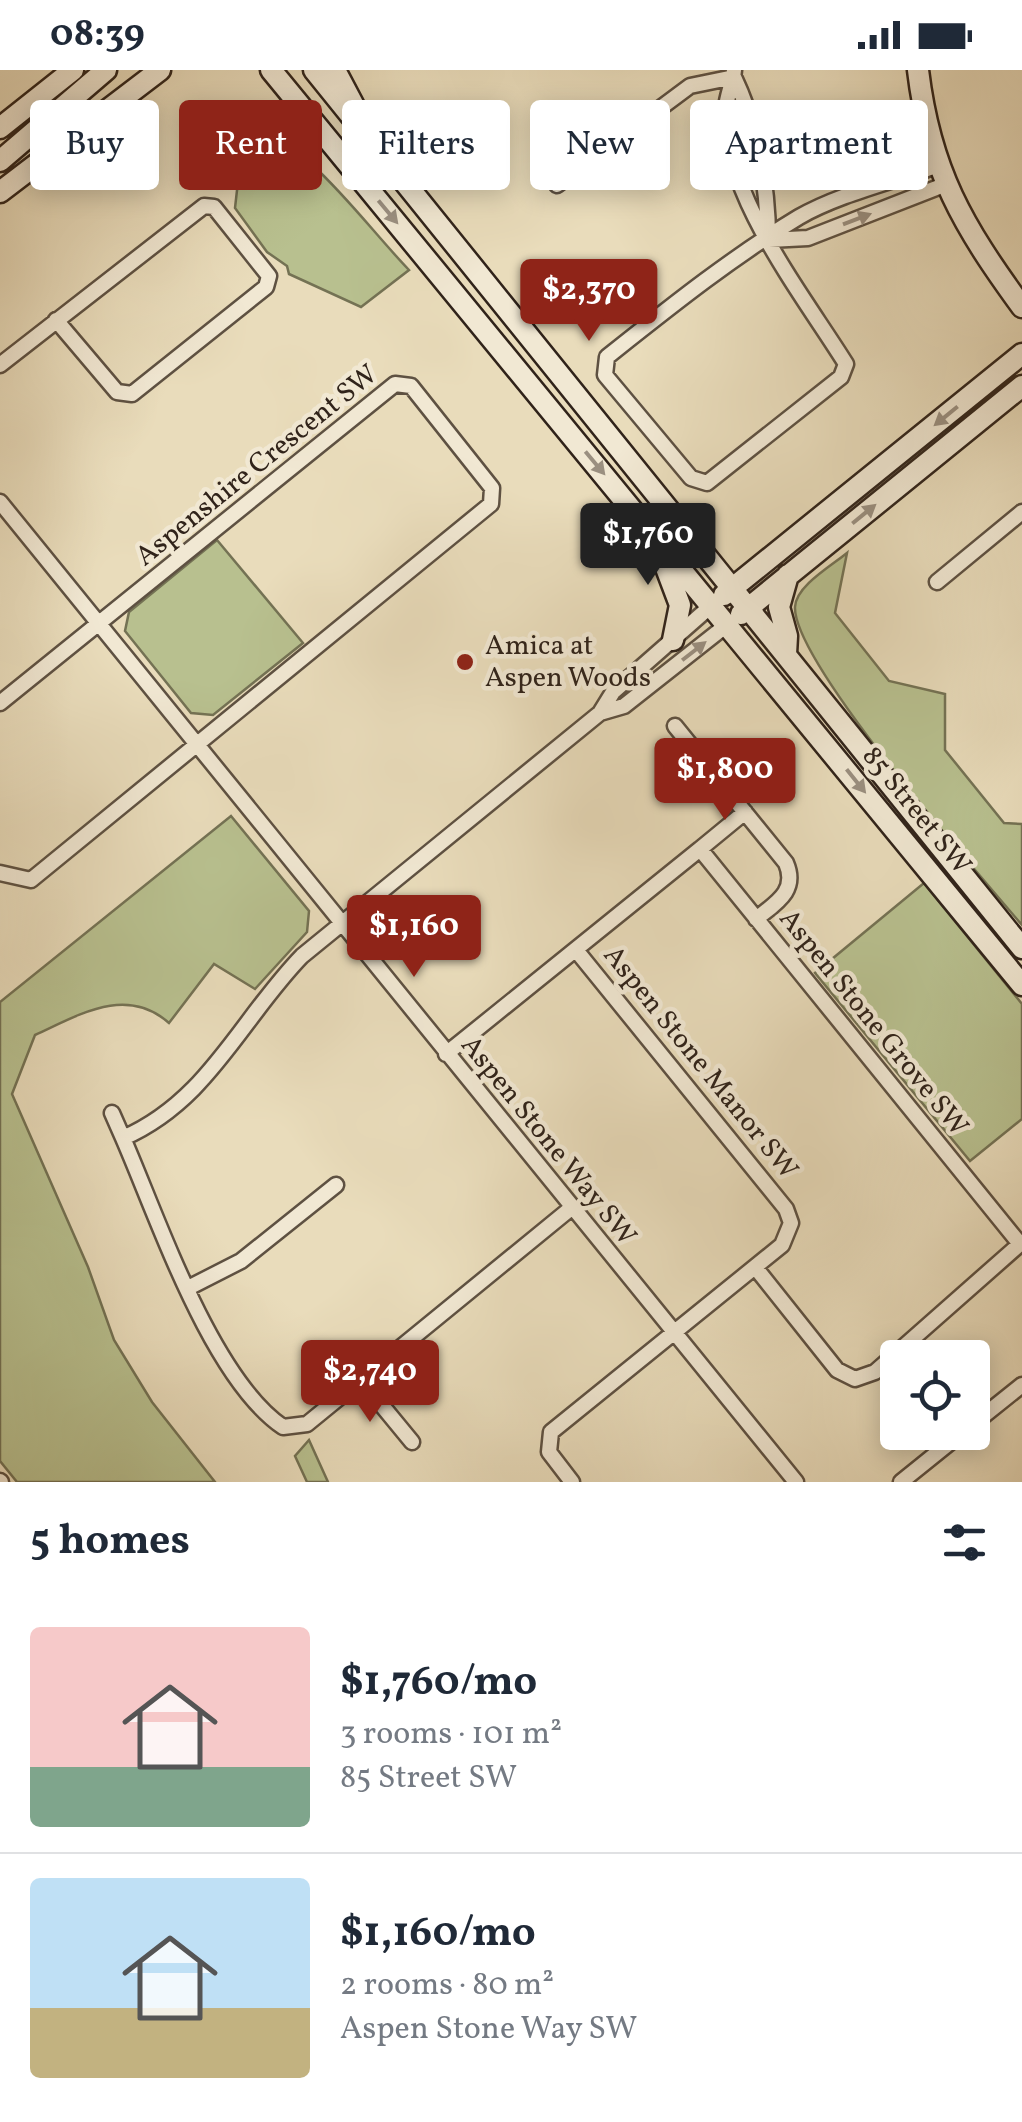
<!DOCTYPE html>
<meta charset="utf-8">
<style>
:root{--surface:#fff;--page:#f2f2f3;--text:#1f2937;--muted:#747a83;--line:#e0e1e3;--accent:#8f2418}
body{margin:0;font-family:Vollkorn,serif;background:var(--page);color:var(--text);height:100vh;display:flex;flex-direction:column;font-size:38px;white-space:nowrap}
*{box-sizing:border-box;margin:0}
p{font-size:32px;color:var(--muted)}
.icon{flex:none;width:55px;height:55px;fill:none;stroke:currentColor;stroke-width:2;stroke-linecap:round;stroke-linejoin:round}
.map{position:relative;height:1412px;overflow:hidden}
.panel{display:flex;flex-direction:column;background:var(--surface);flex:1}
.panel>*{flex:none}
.top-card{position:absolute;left:30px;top:30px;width:962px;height:90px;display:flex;gap:20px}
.tools{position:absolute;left:880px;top:1270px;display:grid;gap:20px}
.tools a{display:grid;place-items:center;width:110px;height:110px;border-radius:10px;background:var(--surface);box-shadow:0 5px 25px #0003;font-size:50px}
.price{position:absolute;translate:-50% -85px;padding:0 22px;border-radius:10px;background:var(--accent);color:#fff;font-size:32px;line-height:65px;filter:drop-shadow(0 2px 5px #0008)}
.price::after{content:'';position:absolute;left:50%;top:60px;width:30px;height:22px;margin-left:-15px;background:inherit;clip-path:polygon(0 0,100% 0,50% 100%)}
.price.selected{background:#222;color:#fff}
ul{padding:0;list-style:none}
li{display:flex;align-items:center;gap:30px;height:250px;padding:0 30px}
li+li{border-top:2px solid var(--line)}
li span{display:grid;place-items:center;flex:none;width:280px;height:200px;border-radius:10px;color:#555}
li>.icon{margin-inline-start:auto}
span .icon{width:120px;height:120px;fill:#fffc;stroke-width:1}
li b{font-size:42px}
h2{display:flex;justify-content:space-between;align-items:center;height:120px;padding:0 30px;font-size:42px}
.tag{padding:0 35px;border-radius:10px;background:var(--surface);box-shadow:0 5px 25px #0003;font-size:35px;line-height:90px}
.tag.selected{background:var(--accent);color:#fff}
.status{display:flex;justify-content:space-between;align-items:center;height:70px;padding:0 50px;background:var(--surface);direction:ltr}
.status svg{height:28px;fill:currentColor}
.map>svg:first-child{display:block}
.green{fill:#b8c08f;stroke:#747254;stroke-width:2.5}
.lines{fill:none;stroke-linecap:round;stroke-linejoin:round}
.street-casing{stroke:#5e5142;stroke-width:19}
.secondary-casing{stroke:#30231a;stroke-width:25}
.street{stroke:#f1e8d3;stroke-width:14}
.secondary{stroke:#f1e8d3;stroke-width:20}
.oneway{fill:#9a8f80}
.poi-dot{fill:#8f2418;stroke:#f1e8d3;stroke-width:4}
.labels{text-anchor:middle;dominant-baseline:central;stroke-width:9;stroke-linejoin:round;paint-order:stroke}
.street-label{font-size:28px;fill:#30231a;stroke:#f1e8d3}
.poi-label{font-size:28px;fill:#30231a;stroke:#f1e8d3;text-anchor:start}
</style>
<div class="status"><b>08:39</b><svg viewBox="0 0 49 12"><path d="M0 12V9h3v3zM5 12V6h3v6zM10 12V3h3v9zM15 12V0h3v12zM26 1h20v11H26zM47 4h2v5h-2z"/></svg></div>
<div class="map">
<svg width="1022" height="1412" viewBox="0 0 1022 1412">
<rect width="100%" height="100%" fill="#e9dcbb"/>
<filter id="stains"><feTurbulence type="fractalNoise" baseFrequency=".002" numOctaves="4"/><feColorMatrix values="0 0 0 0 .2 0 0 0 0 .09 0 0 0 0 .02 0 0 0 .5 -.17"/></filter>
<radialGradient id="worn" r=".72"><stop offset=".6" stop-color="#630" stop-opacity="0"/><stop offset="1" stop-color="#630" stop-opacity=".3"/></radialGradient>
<path class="green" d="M 245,50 C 311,76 361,150 409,200 L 361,237 L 289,204 L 287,196 L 267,182 L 235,138 Z
M 217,470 L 303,573 L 213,645 L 191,643 L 125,561 L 129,542 Z
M 847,483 L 835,543 L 889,611 L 945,624 L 945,680 L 1004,753 L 1022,754 L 1022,855 C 979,805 793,592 795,537 C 796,516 831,496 847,483 Z
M 231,746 L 309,841 L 307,862 L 255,919 L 214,894 L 169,953 C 126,915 79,945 35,965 L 12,1024 L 88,1197 L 114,1270 L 152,1332 L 215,1412 L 17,1412 L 0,1391 L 0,932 Z
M 924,813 L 1022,934 L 1022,1049 L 970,1091 L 815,903 Z
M 309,1370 L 328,1412 L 307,1412 L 295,1386 Z"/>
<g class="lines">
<g class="street-casing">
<path id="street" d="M 734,0 C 733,13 727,25 726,38 C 721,122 803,225 846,294 L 841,307 L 707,413 L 691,408 L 605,305 L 607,287 C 670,237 731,188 799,147 C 839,124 892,112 936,96
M 734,7 C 757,55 768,115 768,169
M 557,115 L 690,16 L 734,7
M 769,170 L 808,168 L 944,115
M 0,295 L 204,136 L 214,137 L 269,206 L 266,217 L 132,324 L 117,322 L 56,250
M 0,432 L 796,1412
M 937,512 L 1022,442
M 0,633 L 395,314 L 411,316 L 492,418 L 491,434 L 31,810 L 0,803
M 600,643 L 624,636 L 728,554
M 675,656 L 786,793 C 798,821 776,833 756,849
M 700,779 L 745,742
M 446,984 L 700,779 L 1020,1174 L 875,1302 L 855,1309 L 837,1300 L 755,1197
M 112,1043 L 123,1068
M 570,1139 L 307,1354 L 283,1357 C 211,1308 158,1148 123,1068 C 208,1031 240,950 302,886 L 600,643 L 613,622 L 712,535
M 188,1218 L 241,1191 L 336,1115
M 361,1310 L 412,1372
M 972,1355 L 1022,1315
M 0,1411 L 1,1412
M 572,1412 L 549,1382 L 551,1362 L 782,1175 L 791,1153 L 786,1139 L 576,880
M 901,1412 L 963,1362"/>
</g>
<g class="secondary-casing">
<path id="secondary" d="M 271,0 L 1022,915
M 314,0 L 1022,878
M 335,0 L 354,36
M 918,0 C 930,101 963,156 1022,237
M 0,58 L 73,0
M 0,91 L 106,0
M 0,122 L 160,0
M 660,482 L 680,535 L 673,570
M 724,525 L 1022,284
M 741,544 L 1022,316
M 786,584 L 787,566 L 779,537 L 788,505"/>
</g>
<use href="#street" class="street"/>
<use href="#secondary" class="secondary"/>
</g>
<defs><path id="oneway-solid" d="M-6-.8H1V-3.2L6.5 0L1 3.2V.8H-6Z" transform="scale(2.5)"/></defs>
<g class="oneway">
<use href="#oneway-solid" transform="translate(388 142) rotate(50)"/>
<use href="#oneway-solid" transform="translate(857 149) rotate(-21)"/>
<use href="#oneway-solid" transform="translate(946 346) rotate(141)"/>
<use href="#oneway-solid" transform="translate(595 393) rotate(50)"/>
<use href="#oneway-solid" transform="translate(864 444) rotate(-39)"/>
<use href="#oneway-solid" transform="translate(694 581) rotate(-38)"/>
<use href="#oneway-solid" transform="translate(856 711) rotate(51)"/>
</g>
<circle class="poi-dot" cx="465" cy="592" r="10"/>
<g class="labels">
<g class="street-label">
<text transform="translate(257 396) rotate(-39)">Aspenshire Crescent SW</text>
<text transform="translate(916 741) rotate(51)">85 Street SW</text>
<text transform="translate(873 953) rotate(51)">Aspen Stone Grove SW</text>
<text transform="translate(700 993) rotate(51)">Aspen Stone Manor SW</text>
<text transform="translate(548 1071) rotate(51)">Aspen Stone Way SW</text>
</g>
<g class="poi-label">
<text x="485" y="576">Amica at<tspan x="485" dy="32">Aspen Woods</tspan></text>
</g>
</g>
<rect width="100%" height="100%" filter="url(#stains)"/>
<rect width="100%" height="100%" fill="url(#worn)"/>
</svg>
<div class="tools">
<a><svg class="icon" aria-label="locate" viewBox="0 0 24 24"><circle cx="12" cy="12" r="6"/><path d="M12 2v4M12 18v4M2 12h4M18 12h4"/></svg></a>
</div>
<b class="price" style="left:589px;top:274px">$2,370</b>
<b class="price selected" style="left:648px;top:518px">$1,760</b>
<b class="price" style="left:725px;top:753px">$1,800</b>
<b class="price" style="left:414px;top:910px">$1,160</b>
<b class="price" style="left:370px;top:1355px">$2,740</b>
<div class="top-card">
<a class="tag">Buy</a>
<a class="tag selected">Rent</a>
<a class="tag">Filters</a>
<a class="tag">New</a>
<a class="tag">Apartment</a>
</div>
</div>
<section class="panel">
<h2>5 homes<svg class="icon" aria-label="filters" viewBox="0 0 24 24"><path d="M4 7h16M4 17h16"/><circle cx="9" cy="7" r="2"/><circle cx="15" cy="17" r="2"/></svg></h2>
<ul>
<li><span style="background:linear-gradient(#f6c9c9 70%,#7fa58c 0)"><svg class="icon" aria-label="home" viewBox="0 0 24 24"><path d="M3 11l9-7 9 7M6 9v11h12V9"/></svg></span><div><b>$1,760/mo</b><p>3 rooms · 101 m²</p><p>85 Street SW</p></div></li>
<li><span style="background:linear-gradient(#bfe0f5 65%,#c2b280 0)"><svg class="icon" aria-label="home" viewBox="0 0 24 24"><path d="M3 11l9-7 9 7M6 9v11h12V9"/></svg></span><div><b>$1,160/mo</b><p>2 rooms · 80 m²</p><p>Aspen Stone Way SW</p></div></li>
</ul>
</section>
